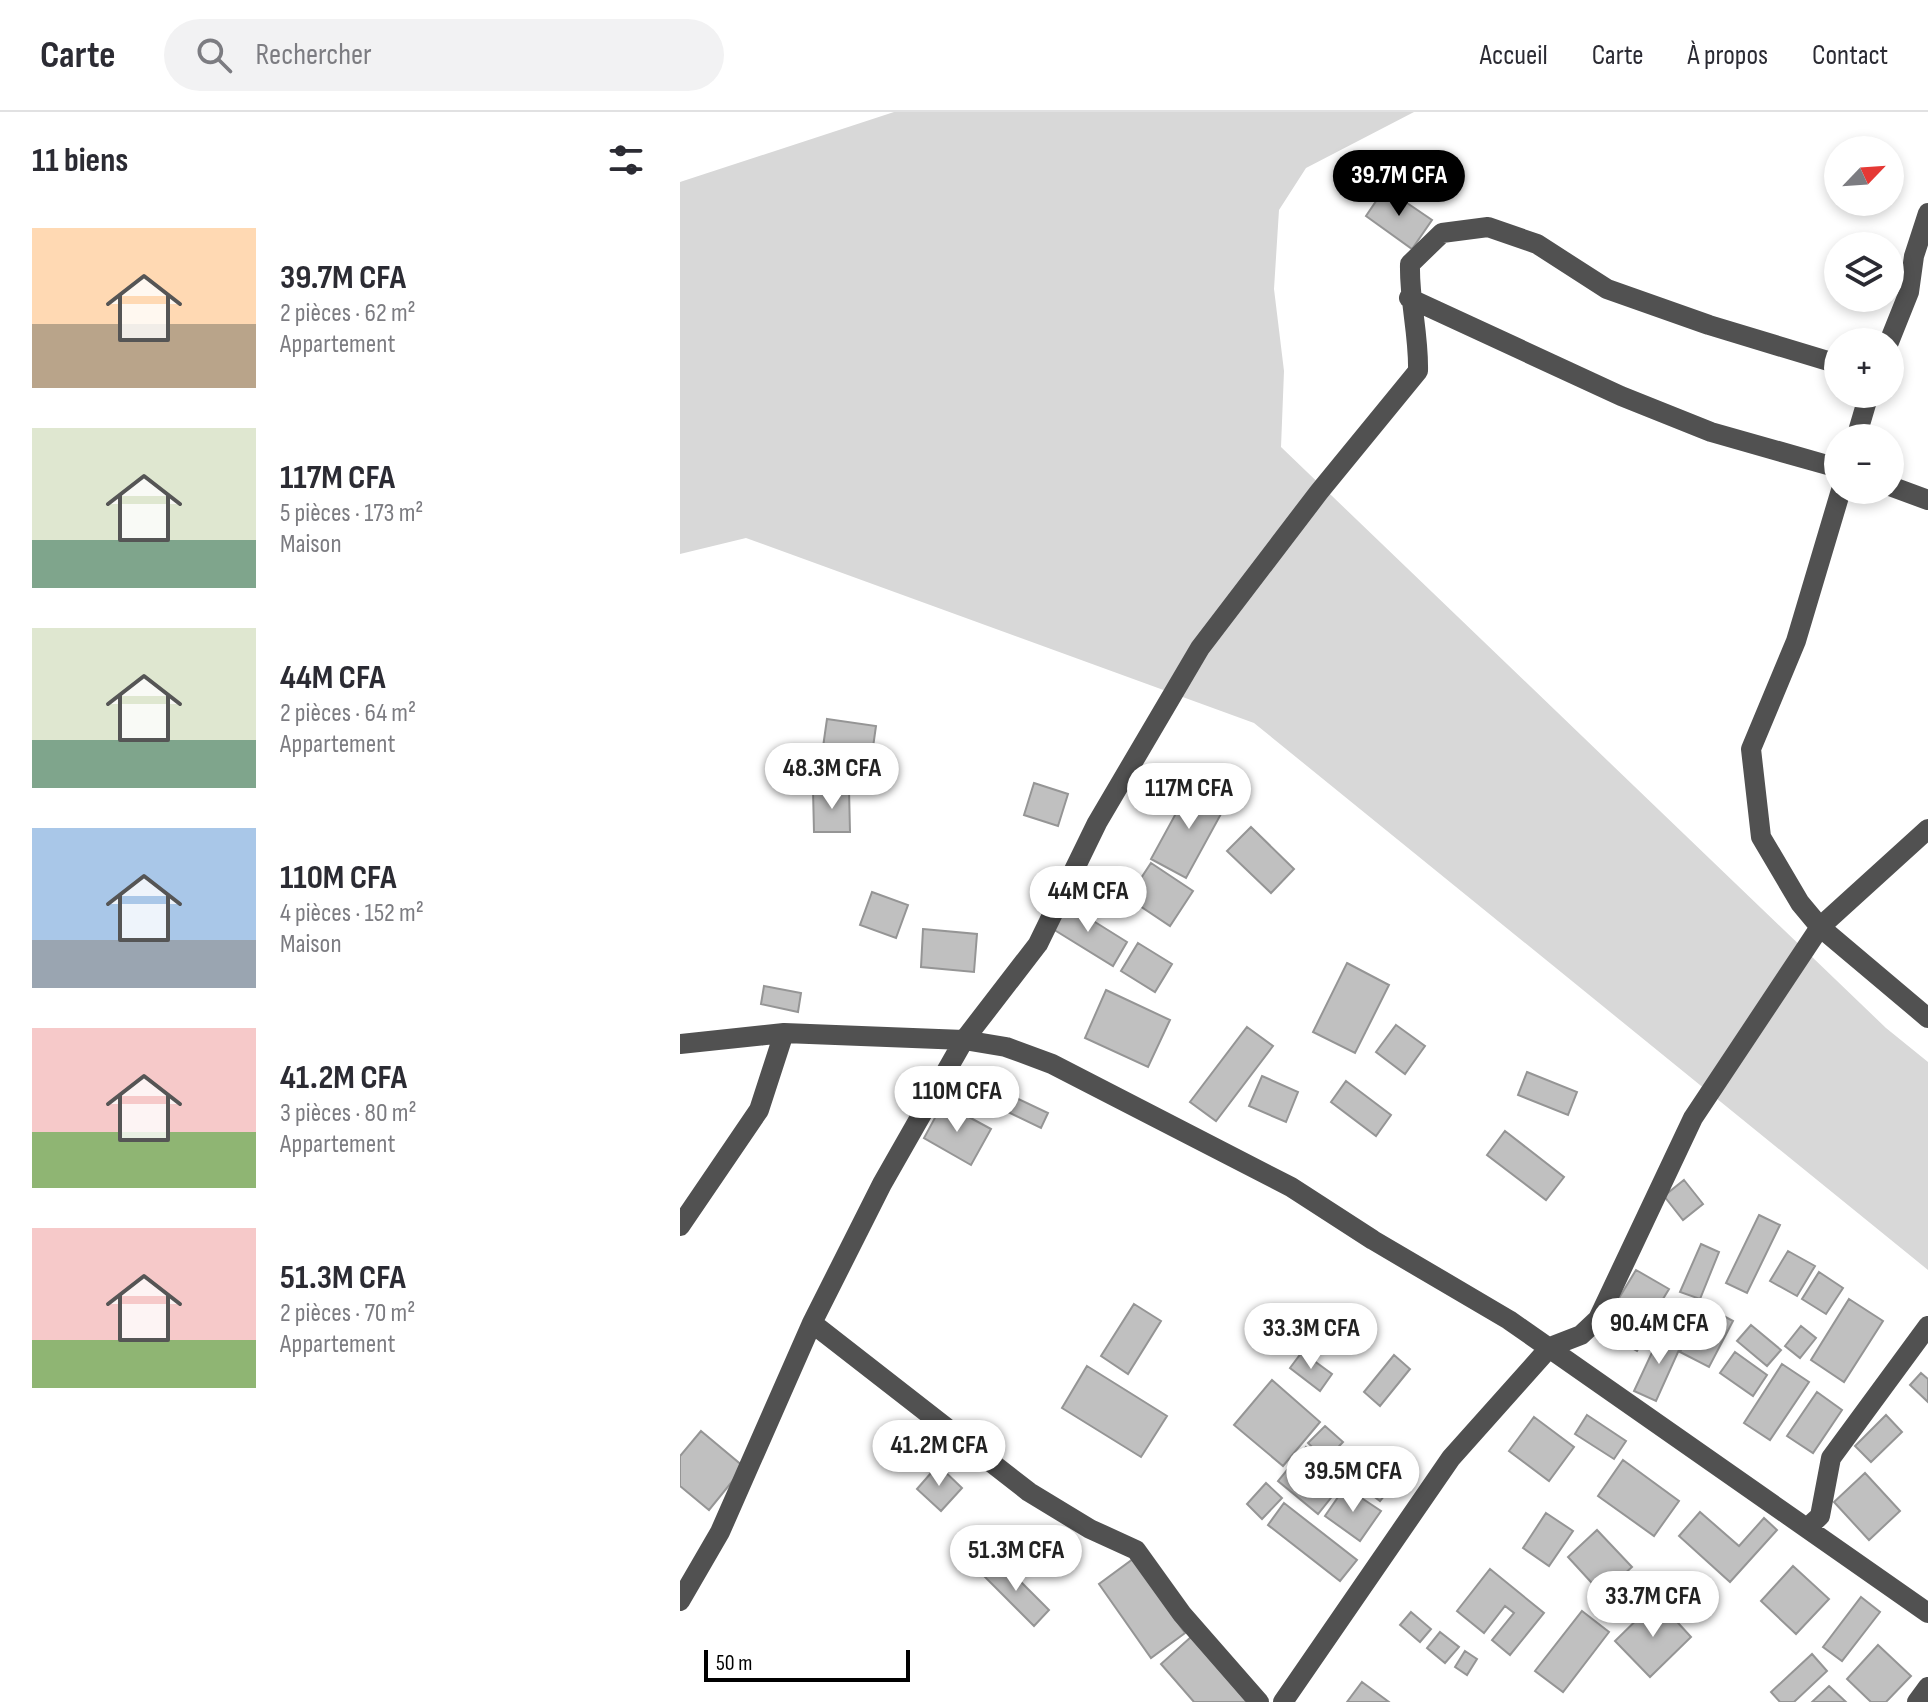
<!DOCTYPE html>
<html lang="fr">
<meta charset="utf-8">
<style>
:root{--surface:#fff;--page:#f2f2f3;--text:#2b2b33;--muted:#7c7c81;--line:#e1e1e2;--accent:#000}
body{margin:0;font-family:"Sofia Sans Condensed",sans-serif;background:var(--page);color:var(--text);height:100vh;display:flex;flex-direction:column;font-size:30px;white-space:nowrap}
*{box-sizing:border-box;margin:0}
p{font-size:26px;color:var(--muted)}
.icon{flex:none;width:44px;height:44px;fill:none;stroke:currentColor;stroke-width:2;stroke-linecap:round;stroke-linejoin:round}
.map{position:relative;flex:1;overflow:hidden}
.drawer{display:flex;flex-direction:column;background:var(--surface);width:680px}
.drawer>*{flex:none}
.needle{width:52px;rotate:65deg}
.tools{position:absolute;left:1144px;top:24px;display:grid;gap:16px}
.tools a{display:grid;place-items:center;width:80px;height:80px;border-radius:50%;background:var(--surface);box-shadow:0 4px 12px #0003;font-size:40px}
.scale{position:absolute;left:24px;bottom:20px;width:206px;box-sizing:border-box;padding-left:8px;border:4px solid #000;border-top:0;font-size:22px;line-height:28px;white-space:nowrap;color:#000;-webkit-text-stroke:6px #fff;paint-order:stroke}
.price{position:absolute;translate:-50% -68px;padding:0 18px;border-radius:28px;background:#fff;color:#222;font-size:26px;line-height:52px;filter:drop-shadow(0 2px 4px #0008)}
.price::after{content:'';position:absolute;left:50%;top:48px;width:24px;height:18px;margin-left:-12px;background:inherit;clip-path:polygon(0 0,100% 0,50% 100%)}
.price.current{background:var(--accent);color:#fff}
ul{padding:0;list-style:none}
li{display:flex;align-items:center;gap:24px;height:200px;padding:0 32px}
li span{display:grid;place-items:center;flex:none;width:224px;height:160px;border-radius:0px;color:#555}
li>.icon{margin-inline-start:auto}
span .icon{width:96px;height:96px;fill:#fffc;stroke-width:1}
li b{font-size:34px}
h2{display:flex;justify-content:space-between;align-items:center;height:96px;padding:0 32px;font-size:34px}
header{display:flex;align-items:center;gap:48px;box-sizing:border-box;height:112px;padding:0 40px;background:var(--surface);border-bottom:2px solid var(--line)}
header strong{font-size:38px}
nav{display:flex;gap:44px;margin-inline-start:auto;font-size:28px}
.search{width:560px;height:72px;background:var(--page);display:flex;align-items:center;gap:20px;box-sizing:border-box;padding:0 28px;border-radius:44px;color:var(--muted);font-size:30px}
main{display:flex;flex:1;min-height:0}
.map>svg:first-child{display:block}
.green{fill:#d8d8d8}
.building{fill:#c0c0c0;stroke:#959595;stroke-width:2}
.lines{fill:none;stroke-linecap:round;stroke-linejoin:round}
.minor{stroke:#515151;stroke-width:20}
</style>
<header>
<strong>Carte</strong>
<div class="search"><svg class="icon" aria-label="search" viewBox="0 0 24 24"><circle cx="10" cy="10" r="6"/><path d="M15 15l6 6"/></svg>Rechercher</div>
<nav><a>Accueil</a><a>Carte</a><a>À propos</a><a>Contact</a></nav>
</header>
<main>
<section class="drawer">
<h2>11 biens<svg class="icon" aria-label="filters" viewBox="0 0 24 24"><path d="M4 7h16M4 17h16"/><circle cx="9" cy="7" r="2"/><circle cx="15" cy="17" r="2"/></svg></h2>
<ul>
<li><span style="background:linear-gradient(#ffd9b3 60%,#b9a48a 0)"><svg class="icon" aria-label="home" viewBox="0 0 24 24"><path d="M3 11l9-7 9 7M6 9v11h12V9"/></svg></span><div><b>39.7M CFA</b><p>2 pièces · 62 m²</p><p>Appartement</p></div></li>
<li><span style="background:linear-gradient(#dfe7d0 70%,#7fa58c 0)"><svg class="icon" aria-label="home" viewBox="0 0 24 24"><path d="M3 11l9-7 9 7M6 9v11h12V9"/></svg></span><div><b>117M CFA</b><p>5 pièces · 173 m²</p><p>Maison</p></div></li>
<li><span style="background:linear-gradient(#dfe7d0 70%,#7fa58c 0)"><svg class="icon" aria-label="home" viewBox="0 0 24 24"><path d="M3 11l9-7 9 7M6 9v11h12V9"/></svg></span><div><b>44M CFA</b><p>2 pièces · 64 m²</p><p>Appartement</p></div></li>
<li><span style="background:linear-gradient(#a9c7e8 70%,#9aa5b1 0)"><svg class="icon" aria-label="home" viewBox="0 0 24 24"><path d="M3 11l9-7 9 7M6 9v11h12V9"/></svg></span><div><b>110M CFA</b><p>4 pièces · 152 m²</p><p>Maison</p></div></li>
<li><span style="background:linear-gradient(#f6c9c9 65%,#8fb573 0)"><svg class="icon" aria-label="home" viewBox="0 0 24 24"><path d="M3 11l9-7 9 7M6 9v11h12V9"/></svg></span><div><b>41.2M CFA</b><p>3 pièces · 80 m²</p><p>Appartement</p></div></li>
<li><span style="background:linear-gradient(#f6c9c9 70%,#8fb573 0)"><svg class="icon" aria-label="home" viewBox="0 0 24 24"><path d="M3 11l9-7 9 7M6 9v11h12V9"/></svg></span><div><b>51.3M CFA</b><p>2 pièces · 70 m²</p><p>Appartement</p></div></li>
</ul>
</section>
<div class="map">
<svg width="1248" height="1590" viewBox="0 0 1248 1590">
<rect width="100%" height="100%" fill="#fff"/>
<path class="green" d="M 214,0 L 734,0 L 626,56 L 599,98 L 594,177 L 604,259 L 601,335 L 1206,916 L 1248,950 L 1248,1158 L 574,611 L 66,426 L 0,442 L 0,70 Z"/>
<path class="building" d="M 705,76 L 752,108 L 732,137 L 686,104 Z
M 147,607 L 196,614 L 192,642 L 143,635 Z
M 354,671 L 388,682 L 378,714 L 344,703 Z
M 512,672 L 547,691 L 506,766 L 471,747 Z
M 169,677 L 170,720 L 134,720 L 133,678 Z
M 571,715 L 614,757 L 591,781 L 547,739 Z
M 471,751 L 513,779 L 490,814 L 448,786 Z
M 192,780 L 228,793 L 216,826 L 180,813 Z
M 383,790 L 447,830 L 433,854 L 368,814 Z
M 243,817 L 297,822 L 294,860 L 241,855 Z
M 458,831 L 492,852 L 475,880 L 441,859 Z
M 667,851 L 709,873 L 675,941 L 633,920 Z
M 84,874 L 121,881 L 118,900 L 81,892 Z
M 426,878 L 490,908 L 468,955 L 405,926 Z
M 716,913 L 745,934 L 725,962 L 696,940 Z
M 567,915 L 593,934 L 536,1009 L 510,990 Z
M 847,960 L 897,980 L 888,1003 L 838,983 Z
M 582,964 L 618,980 L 606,1010 L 569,994 Z
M 666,969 L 711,1003 L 696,1024 L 651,990 Z
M 302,970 L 368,1001 L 361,1016 L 295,984 Z
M 263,991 L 311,1017 L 291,1053 L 244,1026 Z
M 825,1019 L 884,1065 L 866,1088 L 807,1043 Z
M 1004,1068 L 1023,1092 L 1003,1108 L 984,1084 Z
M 1079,1103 L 1100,1113 L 1067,1181 L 1046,1171 Z
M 1021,1132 L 1039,1140 L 1020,1187 L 1000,1180 Z
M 1108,1139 L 1135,1154 L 1117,1184 L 1090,1169 Z
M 956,1158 L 989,1177 L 969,1210 L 936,1191 Z
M 1139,1160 L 1163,1176 L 1146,1202 L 1122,1187 Z
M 1169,1187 L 1203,1209 L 1164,1270 L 1131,1248 Z
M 454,1192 L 481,1209 L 448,1262 L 421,1244 Z
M 1023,1193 L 1053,1209 L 1029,1255 L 1000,1240 Z
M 929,1197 L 968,1219 L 957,1239 L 918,1217 Z
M 1071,1213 L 1101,1238 L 1087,1254 L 1057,1229 Z
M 1121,1214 L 1136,1226 L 1120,1246 L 1105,1234 Z
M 982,1219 L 1003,1229 L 976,1289 L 954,1279 Z
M 622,1240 L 652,1262 L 640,1279 L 610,1256 Z
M 1055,1240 L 1087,1263 L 1073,1284 L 1040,1261 Z
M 714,1243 L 730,1257 L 700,1294 L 684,1280 Z
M 1102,1252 L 1129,1270 L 1090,1328 L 1064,1311 Z
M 407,1254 L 487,1304 L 461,1345 L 382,1296 Z
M 1241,1261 L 1248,1267 L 1248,1290 L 1230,1273 Z
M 592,1268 L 640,1310 L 603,1354 L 554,1313 Z
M 1137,1280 L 1162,1298 L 1133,1341 L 1107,1324 Z
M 907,1303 L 946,1329 L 934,1347 L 895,1322 Z
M 1206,1303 L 1222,1320 L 1191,1350 L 1175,1334 Z
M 854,1305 L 894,1335 L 869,1369 L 829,1339 Z
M 645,1314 L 663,1330 L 646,1348 L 628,1331 Z
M 21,1319 L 64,1355 L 29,1398 L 0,1374 L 0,1344 Z
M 626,1335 L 666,1367 L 638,1402 L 598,1369 Z
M 682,1342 L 716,1369 L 700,1389 L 666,1363 Z
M 943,1348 L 999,1389 L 974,1424 L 918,1384 Z
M 258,1353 L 282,1376 L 261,1399 L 237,1377 Z
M 1185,1361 L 1220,1399 L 1189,1428 L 1154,1390 Z
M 586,1371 L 602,1386 L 582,1407 L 567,1392 Z
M 665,1375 L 701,1399 L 680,1429 L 645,1404 Z
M 604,1391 L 677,1448 L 660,1469 L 588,1413 Z
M 1020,1400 L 1059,1434 L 1084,1406 L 1097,1418 L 1050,1470 L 999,1424 Z
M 866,1401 L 893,1419 L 869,1454 L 843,1436 Z
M 917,1418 L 952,1455 L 922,1482 L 888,1445 Z
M 453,1447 L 505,1521 L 471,1546 L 419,1472 Z
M 319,1448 L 369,1498 L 354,1514 L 304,1464 Z
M 1113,1454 L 1149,1487 L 1116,1522 L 1081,1489 Z
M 810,1457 L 864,1501 L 830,1543 L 812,1528 L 834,1501 L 825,1494 L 804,1521 L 777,1499 Z
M 1181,1485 L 1200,1500 L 1162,1549 L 1143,1535 Z
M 977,1488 L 1011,1525 L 970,1565 L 935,1529 Z
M 902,1499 L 929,1520 L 883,1580 L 855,1559 Z
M 731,1500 L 751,1517 L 740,1530 L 720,1513 Z
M 760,1520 L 779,1535 L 765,1551 L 747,1536 Z
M 511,1525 L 567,1590 L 514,1590 L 481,1552 Z
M 1198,1533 L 1231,1564 L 1206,1590 L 1191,1590 L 1167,1567 Z
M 785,1539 L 797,1547 L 787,1563 L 775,1555 Z
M 1132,1542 L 1147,1559 L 1114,1590 L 1100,1590 L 1091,1580 Z
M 682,1570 L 709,1590 L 667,1590 Z
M 1149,1574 L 1166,1590 L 1132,1590 Z"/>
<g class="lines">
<path class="minor" d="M 729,186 L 941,284 L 1031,320 L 1158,356
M 1209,230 L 1229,180 L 1234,144 L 1248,101
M 1176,326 L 1189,282
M 1210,374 L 1248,388
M 1161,378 L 1116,529 L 1071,637 L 1081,725 L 1120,791 L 1140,815 L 1248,906
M 0,932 L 104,921 L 284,928 L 326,935 L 372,952 L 611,1075 L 693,1128 L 829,1208 L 1248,1501
M 0,1114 L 79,998 L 104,921
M 132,1211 L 349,1380 L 410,1417 L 456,1438 L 502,1502 L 579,1590
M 1128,1415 L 1140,1404 L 1151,1346 L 1248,1214
M 0,1489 L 40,1420 L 132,1211 L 202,1072 L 284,928 L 358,832 L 417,711 L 520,536 L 639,380 L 738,259 C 739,222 729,189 730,152 L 762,121 L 808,115 L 857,132 L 927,177 L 1029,213 L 1158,252
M 603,1590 L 771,1346 L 870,1235 L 901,1223 L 918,1207 L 1013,1006 L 1140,815 L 1248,717
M 1237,1590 L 1248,1575"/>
</g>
</svg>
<div class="tools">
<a><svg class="needle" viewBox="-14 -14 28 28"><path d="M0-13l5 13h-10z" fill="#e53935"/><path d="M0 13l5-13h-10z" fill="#7c7c81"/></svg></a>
<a><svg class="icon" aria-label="layers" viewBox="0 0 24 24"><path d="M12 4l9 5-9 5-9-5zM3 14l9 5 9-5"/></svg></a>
<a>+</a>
<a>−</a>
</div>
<div class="scale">50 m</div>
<b class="price current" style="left:719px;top:106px">39.7M CFA</b>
<b class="price" style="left:152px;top:699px">48.3M CFA</b>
<b class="price" style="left:509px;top:719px">117M CFA</b>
<b class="price" style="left:408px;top:822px">44M CFA</b>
<b class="price" style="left:277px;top:1022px">110M CFA</b>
<b class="price" style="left:979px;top:1254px">90.4M CFA</b>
<b class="price" style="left:631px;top:1259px">33.3M CFA</b>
<b class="price" style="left:259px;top:1376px">41.2M CFA</b>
<b class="price" style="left:673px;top:1402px">39.5M CFA</b>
<b class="price" style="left:336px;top:1481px">51.3M CFA</b>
<b class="price" style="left:973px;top:1527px">33.7M CFA</b>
</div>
</main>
